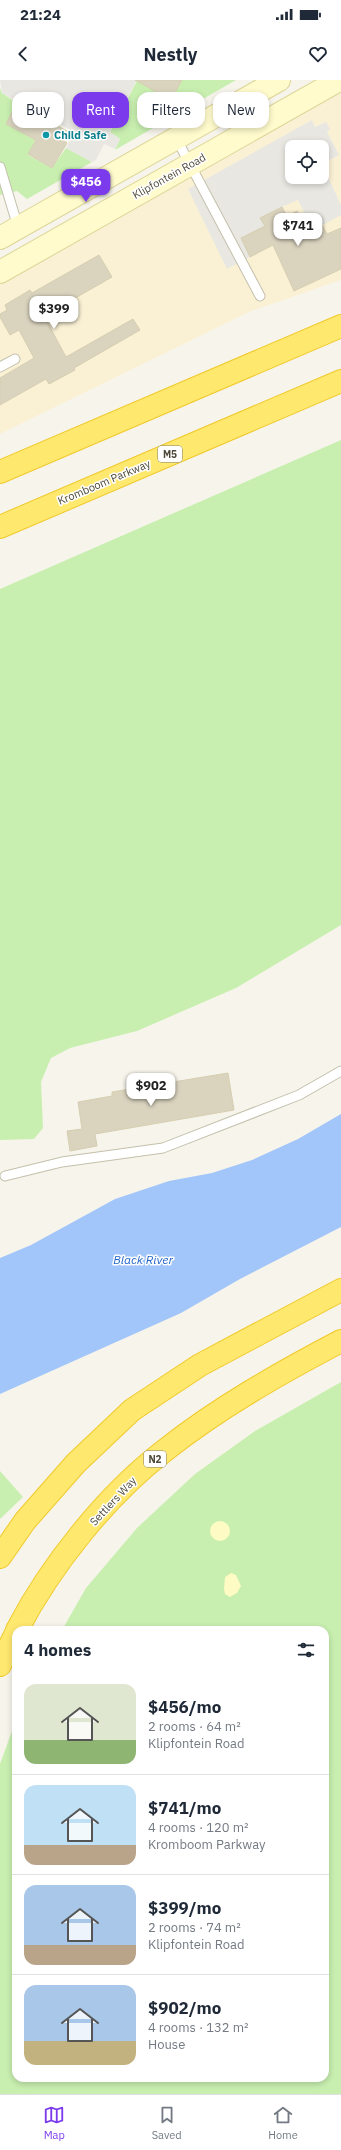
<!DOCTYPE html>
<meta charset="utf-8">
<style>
:root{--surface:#fff;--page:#f2f2f3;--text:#1f2937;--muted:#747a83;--line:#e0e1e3;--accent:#7c3aed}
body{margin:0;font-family:"IBM Plex Sans",sans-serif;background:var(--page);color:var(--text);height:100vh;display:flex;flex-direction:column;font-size:15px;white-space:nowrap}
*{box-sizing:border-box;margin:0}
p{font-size:13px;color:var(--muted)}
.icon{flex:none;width:22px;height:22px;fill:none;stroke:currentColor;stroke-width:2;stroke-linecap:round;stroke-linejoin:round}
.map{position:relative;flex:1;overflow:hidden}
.side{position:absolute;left:12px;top:1546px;width:317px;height:456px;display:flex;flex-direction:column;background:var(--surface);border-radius:12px;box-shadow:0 2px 6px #0003}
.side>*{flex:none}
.banner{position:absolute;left:12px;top:12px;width:317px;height:36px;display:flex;gap:8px}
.tools{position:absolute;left:285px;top:60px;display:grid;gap:8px}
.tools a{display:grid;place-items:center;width:44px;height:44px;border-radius:8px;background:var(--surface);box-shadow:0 2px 6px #0003;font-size:20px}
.price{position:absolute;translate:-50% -34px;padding:0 9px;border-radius:8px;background:#fff;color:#222;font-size:13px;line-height:26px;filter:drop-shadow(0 1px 2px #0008)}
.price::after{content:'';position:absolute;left:50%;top:24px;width:12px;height:9px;margin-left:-6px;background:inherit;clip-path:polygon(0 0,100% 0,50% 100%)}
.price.selected{background:var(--accent);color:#fff}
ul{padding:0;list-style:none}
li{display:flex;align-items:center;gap:12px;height:100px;padding:0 12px}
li+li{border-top:1px solid var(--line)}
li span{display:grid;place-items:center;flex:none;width:112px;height:80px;border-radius:12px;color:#555}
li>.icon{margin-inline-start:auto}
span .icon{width:48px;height:48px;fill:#fffc;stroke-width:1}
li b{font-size:17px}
h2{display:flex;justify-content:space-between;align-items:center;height:48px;padding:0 12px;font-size:17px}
.pill{padding:0 14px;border-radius:12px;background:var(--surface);box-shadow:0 2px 6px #0003;font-size:14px;line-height:36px}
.pill.selected{background:var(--accent);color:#fff}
.status{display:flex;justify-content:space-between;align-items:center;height:28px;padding:0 20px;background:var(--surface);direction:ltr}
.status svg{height:11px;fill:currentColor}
header{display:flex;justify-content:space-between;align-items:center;height:52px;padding:0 12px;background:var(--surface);font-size:18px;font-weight:700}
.tabs{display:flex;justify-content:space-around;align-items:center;height:56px;border-top:1px solid var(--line);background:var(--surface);font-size:11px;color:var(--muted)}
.tabs a{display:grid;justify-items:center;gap:2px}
.tabs .selected{color:var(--accent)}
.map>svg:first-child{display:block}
.commercial{fill:#faf1d5;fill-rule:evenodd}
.green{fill:#c8efb0}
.sand{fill:#fefbc4}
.parking{fill:#e8e7e2}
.water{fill:#a2c6f9}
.building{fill:#dad4bf;stroke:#d6ceb1}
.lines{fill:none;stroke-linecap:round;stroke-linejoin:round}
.lane-casing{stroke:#c4c0ac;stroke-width:11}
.secondary-casing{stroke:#dcd596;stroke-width:24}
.highway-casing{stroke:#f0c92c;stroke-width:24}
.lane{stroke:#fff;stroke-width:9}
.secondary{stroke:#fffbcd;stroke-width:22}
.highway{stroke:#ffe86e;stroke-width:22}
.culture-dot{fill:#0f9aa8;stroke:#fff;stroke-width:1.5}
.labels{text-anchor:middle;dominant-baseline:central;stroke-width:3;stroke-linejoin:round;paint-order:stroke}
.shield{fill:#fff;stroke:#827f73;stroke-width:1}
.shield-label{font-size:10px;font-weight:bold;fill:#4d4837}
.culture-label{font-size:11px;font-weight:bold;fill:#0d838f;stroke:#fff;text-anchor:start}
.street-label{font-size:11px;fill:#4d4837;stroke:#fff}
.water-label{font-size:12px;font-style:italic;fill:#2265c7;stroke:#fff}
</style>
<div class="status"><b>21:24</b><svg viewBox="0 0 49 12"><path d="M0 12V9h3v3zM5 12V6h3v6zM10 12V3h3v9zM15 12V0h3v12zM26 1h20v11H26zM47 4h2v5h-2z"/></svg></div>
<header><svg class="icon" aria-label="back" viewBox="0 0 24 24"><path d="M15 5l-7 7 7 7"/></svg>Nestly<svg class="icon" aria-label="heart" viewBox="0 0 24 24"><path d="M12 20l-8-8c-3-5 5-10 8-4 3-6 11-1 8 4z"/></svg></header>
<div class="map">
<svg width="341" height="2014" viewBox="0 0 341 2014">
<rect width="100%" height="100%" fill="#f7f5eb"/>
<path class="commercial" d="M 341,0 L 341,200 L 249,232 L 0,354 L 0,192 ZM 292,67 L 322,67 L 322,97 L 292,97 Z"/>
<path class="green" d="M 182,0 L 236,0 L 115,70 L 120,59 L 110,52 L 137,1 L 171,20 Z
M 0,8 L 2,13 L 17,23 L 6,44 L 35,60 L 28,75 L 52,88 L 66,68 L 92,82 L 27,119 L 17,111 L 0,115 Z
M 341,360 L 341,845 L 236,908 L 137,951 L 70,968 L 51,978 L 41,1002 L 43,1048 L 34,1059 L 0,1060 L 0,509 Z
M 341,1302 L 341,2014 L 0,2014 L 0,1684 L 16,1640 L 16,1998 L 325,1998 L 325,1550 L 62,1550 L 86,1508 L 137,1448 L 195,1394 L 255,1351 Z
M 0,1391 L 23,1417 L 0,1439 Z"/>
<path class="sand" d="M210 1451a10 10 0 1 1 20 0a10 10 0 1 1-20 0Z
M 231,1493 L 236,1495 L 241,1506 L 237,1513 L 230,1517 L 225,1514 L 224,1509 L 225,1497 Z"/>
<path class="parking" d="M 0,0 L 137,0 L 110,52 L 120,59 L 115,69 L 104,64 L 96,80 L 92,82 L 66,68 L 74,52 L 2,13 Z
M 312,40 L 315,47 L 326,42 L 330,49 L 327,52 L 339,75 L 322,84 L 322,67 L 292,67 L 292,97 L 322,97 L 322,84 L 341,125 L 341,135 L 313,150 L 298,120 L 282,127 L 260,138 L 265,146 L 241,158 L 250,177 L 227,189 L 188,109 Z"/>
<path class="water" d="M 341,1034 L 341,1147 L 240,1199 L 181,1233 L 0,1314 L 0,1178 L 31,1165 L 115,1119 L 169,1101 L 212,1093 L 252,1080 L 298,1059 Z"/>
<path class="building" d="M 135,0 L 182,0 L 171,20 Z
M 17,23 L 67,51 L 62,60 L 67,63 L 52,88 L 28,74 L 36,60 L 6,44 Z
M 282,127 L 287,136 L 297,131 L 308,153 L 322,145 L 327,154 L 341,148 L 341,189 L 294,211 L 273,165 L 250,177 L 241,158 L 265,146 L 260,138 Z
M 99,175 L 112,197 L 44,236 L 66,277 L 133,239 L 140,250 L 74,288 L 75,290 L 49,304 L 46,299 L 0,325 L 0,298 L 34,278 L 19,250 L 10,255 L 0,237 L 0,234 L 7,230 L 5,225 L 30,210 L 32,213 Z
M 228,993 L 234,1030 L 95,1054 L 97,1066 L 70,1071 L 67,1051 L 82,1049 L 78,1022 L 112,1016 L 112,1012 Z"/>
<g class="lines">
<g class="lane-casing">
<path id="lane" d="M 176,58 L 260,216
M 0,87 L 18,147
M 0,287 L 15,279
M 5,1096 L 62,1082 L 163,1068 L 299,1015 L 341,991"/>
</g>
<g class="secondary-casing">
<path id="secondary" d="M 0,158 L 279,0
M 0,192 L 339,0"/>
</g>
<g class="highway-casing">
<path id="highway" d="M 0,392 L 341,246
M 0,447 L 341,301
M 0,1477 L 25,1441 L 76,1383 L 132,1330 L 200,1285 L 341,1210
M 17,1550 C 51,1485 106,1416 164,1371 C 218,1328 280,1293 341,1261
M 0,1585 L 16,1553"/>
</g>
<use href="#lane" class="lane"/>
<use href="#secondary" class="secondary"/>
<use href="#highway" class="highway"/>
</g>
<circle class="culture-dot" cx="46" cy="55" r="4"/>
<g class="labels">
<g class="shield">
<rect x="158" y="366" width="24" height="16" rx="3"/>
<rect x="144" y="1371" width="22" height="16" rx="3"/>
</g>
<g class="shield-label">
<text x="170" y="374">M5</text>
<text x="155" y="1379">N2</text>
</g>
<g class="culture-label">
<text x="54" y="55">Child Safe</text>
</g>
<g class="street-label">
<text transform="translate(169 96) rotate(-29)">Klipfontein Road</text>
<text transform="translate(104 402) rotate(-23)">Kromboom Parkway</text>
<text transform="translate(113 1421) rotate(-47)">Settlers Way</text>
</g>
<g class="water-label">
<text x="143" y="1179">Black River</text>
</g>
</g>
</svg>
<div class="tools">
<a><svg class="icon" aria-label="locate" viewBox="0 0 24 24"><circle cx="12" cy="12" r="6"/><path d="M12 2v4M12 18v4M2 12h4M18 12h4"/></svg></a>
</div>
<b class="price selected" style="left:86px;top:123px">$456</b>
<b class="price" style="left:298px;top:167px">$741</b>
<b class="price" style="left:54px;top:250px">$399</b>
<b class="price" style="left:151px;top:1027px">$902</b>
<div class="banner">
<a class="pill">Buy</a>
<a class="pill selected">Rent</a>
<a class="pill">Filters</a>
<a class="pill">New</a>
</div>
<section class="side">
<h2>4 homes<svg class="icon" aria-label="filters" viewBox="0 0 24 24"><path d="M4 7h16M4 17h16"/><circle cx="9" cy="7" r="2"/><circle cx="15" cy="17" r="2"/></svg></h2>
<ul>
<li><span style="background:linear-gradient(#dfe7d0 70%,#8fb573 0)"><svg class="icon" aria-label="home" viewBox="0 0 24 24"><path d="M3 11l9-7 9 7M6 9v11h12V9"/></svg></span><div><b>$456/mo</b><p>2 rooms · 64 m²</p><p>Klipfontein Road</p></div></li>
<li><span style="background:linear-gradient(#bfe0f5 75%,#b9a48a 0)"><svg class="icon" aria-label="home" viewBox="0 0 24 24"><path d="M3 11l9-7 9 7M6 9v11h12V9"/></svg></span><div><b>$741/mo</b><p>4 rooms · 120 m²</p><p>Kromboom Parkway</p></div></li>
<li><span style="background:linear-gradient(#a9c7e8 75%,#b9a48a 0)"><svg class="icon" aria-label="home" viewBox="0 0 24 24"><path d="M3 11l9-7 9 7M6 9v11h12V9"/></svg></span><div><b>$399/mo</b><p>2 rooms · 74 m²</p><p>Klipfontein Road</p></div></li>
<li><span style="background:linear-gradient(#a9c7e8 70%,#c2b280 0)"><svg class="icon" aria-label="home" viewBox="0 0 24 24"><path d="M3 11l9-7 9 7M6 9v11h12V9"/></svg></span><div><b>$902/mo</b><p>4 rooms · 132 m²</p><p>House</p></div></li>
</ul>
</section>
</div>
<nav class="tabs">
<a class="selected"><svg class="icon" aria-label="map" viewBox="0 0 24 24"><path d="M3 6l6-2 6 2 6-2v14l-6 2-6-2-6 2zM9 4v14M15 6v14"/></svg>Map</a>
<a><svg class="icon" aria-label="saved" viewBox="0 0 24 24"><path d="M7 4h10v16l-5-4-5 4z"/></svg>Saved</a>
<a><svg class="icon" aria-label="home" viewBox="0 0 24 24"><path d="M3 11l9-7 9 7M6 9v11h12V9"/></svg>Home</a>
</nav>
